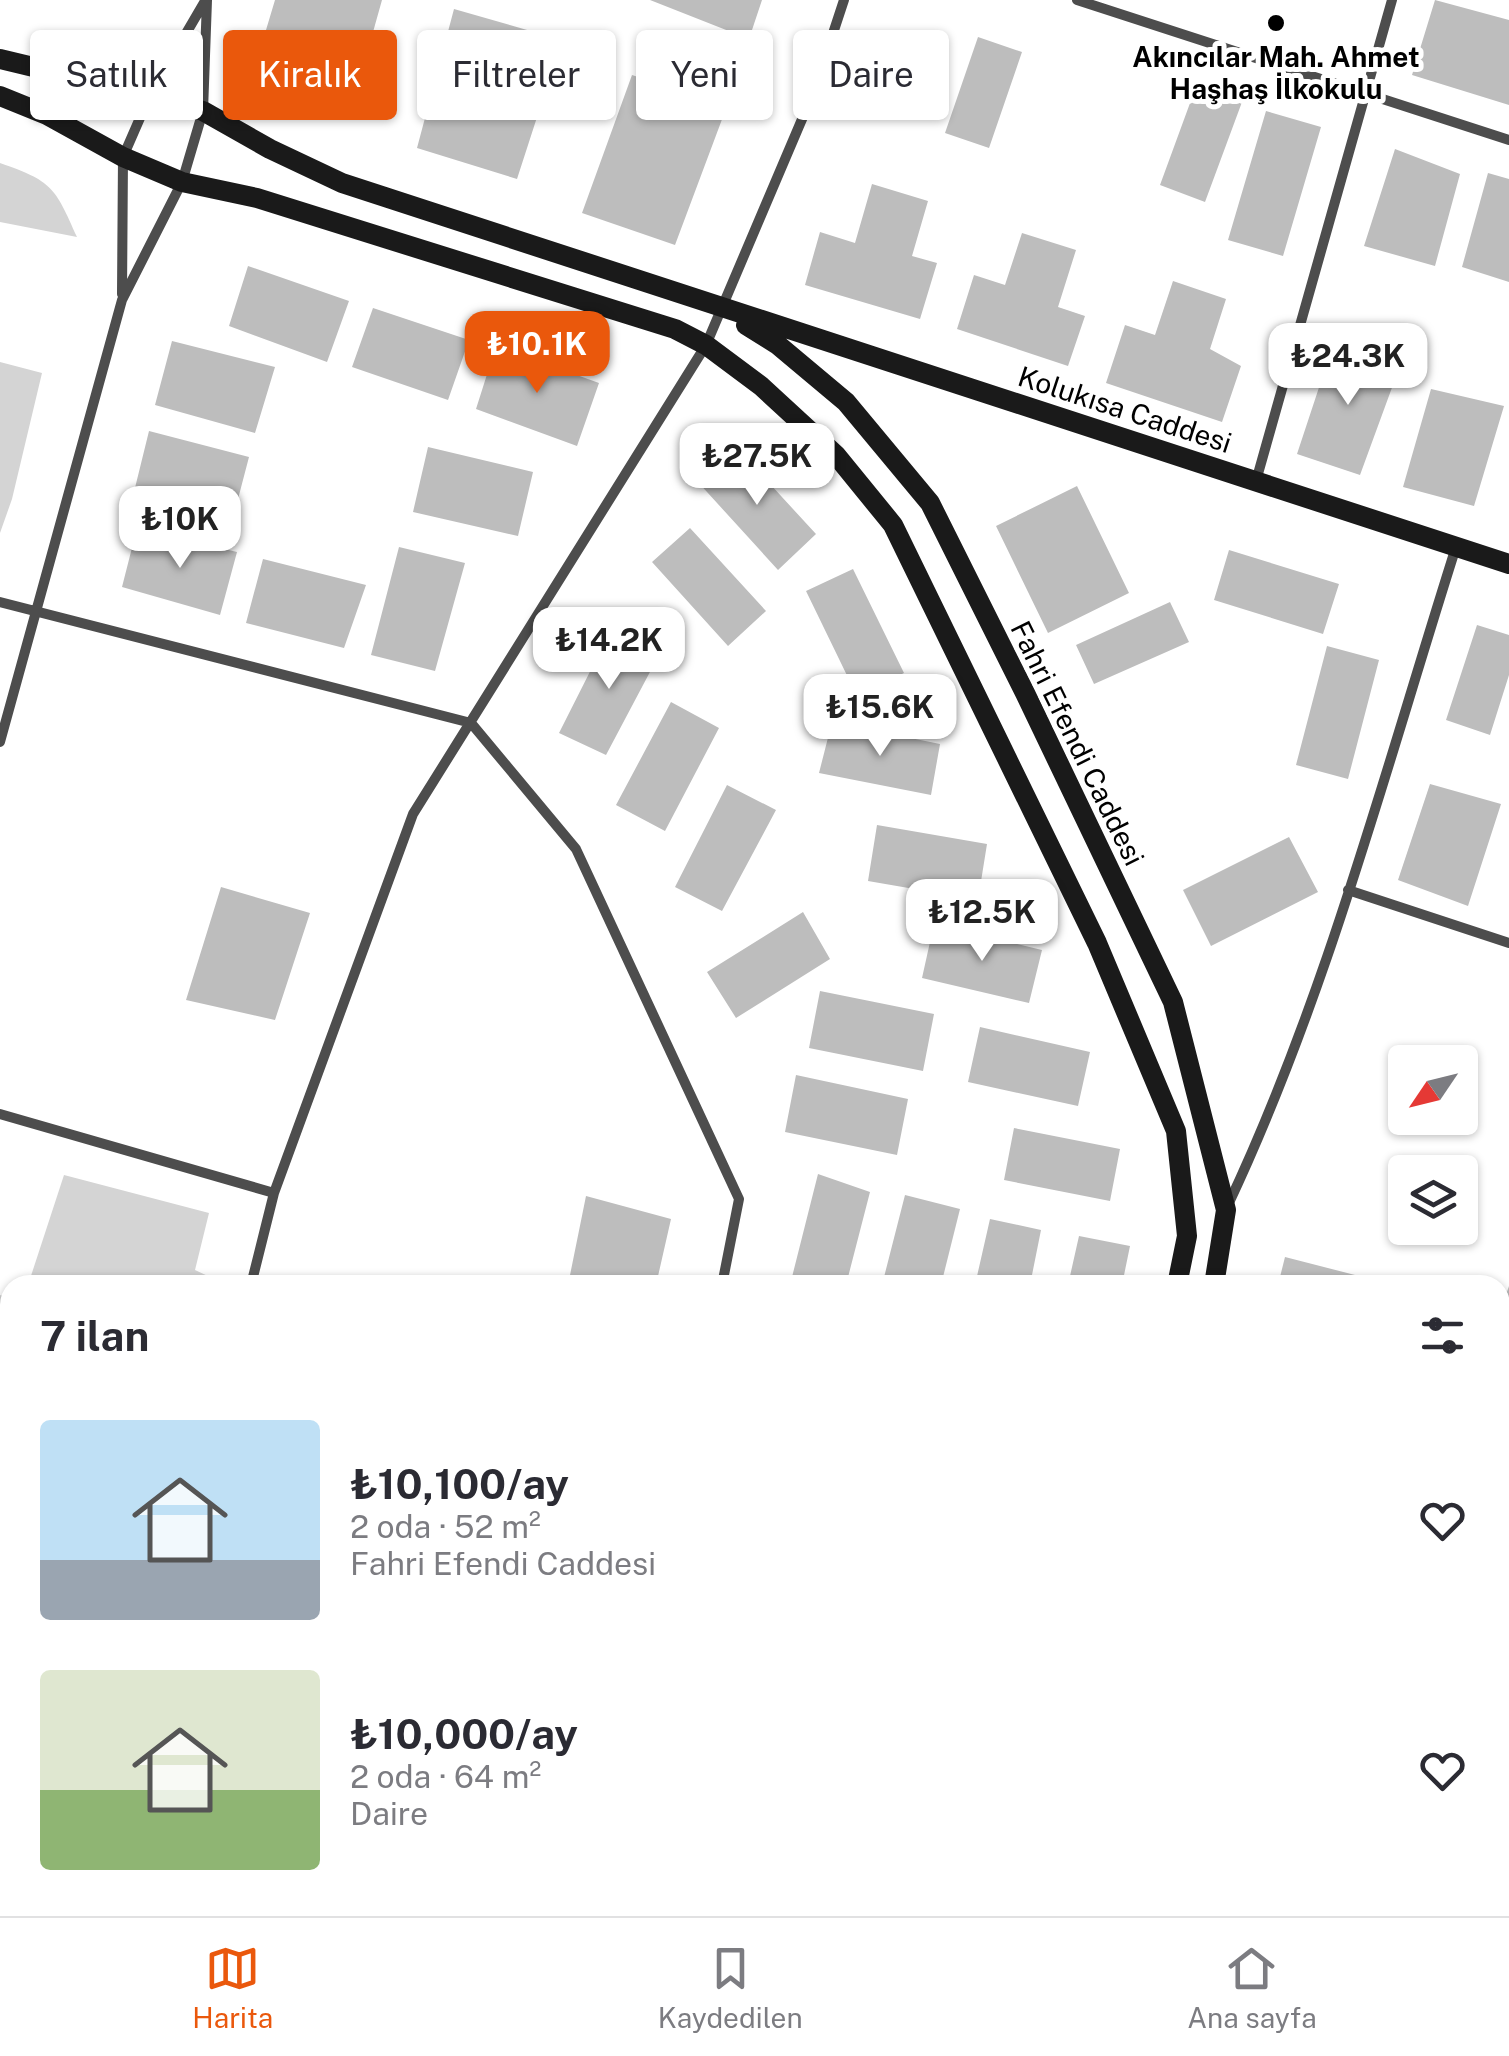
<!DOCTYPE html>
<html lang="tr">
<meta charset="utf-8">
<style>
:root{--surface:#fff;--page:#f2f2f3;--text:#2b2b33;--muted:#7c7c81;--line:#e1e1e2;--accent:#ea580c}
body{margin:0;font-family:"Public Sans",sans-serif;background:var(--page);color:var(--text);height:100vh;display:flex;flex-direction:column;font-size:38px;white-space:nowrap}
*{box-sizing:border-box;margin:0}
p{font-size:32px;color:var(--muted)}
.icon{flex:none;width:55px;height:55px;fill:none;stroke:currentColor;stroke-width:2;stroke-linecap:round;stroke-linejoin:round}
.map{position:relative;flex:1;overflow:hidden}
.panel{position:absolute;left:0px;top:1275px;width:1510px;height:642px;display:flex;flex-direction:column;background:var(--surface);border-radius:30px 30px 0 0;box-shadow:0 2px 8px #0004}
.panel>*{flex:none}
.guide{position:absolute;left:30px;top:30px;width:1000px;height:90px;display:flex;gap:20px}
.needle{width:65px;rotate:235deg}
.controls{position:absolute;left:1388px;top:1045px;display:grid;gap:20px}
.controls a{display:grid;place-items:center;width:90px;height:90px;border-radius:10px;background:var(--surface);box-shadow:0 2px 8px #0004;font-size:50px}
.price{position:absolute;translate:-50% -85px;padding:0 22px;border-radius:20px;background:#fff;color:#222;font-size:32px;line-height:65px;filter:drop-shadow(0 2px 5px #0008)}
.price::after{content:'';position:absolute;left:50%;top:60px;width:30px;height:22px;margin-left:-15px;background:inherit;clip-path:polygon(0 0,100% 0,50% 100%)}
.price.current{background:var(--accent);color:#fff}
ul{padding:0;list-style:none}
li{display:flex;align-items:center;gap:30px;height:250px;padding:0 40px}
li span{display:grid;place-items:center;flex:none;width:280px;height:200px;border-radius:10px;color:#555}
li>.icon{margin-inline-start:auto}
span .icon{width:120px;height:120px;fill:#fffc;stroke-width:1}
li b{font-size:42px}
h2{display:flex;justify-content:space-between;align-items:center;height:120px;padding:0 40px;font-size:42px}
.pill{padding:0 35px;border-radius:10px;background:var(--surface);box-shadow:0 2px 8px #0004;font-size:35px;line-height:90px}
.pill.current{background:var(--accent);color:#fff}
.dock{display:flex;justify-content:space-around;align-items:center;height:140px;border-top:2px solid var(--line);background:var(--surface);font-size:28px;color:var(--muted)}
.dock a{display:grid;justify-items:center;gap:5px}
.dock .current{color:var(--accent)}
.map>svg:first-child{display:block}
.green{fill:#d4d4d4}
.building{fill:#bdbdbd}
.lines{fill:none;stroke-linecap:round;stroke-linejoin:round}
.street{stroke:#4d4d4d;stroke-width:10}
.secondary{stroke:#1a1a1a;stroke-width:20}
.poi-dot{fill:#000;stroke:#fff;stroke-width:4}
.labels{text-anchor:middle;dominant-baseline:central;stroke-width:10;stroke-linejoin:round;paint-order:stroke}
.poi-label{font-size:28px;font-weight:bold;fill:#000;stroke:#fff}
.street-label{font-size:28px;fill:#000;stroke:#fff}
</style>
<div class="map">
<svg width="1509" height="1916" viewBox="0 0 1509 1916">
<rect width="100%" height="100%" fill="#fff"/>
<path class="green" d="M 0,163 C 52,181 55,187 77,237 L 0,222 Z
M 0,362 L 42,373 L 12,499 L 0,533 Z
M 64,1175 L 209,1213 L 195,1270 L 227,1285 L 28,1285 Z
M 0,1295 L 10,1298 L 10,1785 L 0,1772 Z"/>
<path class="building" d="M 275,0 L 382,0 L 359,82 L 260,50 Z
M 650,0 L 762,0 L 749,39 Z
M 1435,0 L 1509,20 L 1509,105 L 1412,75 Z
M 454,9 L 562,40 L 517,179 L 417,148 Z
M 978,37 L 1022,52 L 989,148 L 945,133 Z
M 632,75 L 727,106 L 675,245 L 582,213 Z
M 1197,84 L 1242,102 L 1205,202 L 1160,185 Z
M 1266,111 L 1321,127 L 1283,256 L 1228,240 Z
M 1395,149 L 1460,174 L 1435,266 L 1364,246 Z
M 1488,173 L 1509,179 L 1509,282 L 1462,267 Z
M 872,184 L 928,201 L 912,256 L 937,263 L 920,319 L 805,285 L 820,232 L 855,243 Z
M 1022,233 L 1076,250 L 1058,307 L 1085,316 L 1068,366 L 957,329 L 974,275 L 1005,285 Z
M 248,266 L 349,301 L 327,362 L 229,326 Z
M 1173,281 L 1226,299 L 1210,349 L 1241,366 L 1222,422 L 1106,383 L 1125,325 L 1155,335 Z
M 373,308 L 469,340 L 448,400 L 352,367 Z
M 172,341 L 275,367 L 255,433 L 155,405 Z
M 1334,342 L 1401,363 L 1360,475 L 1297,454 Z
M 496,346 L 599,383 L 577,446 L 476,409 Z
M 1431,389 L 1504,406 L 1474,506 L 1403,487 Z
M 149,431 L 249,457 L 232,522 L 133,496 Z
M 735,446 L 816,534 L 778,570 L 697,481 Z
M 428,447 L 533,472 L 518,536 L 413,512 Z
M 1077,486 L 1129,593 L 1048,633 L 996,526 Z
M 137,528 L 237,552 L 220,615 L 122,587 Z
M 690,528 L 766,611 L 728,646 L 652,562 Z
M 399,547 L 465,563 L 435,671 L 371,655 Z
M 1229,550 L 1339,584 L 1323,634 L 1214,600 Z
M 263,559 L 366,585 L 344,648 L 246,623 Z
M 853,569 L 904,673 L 857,696 L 806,591 Z
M 1170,602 L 1189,642 L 1094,684 L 1076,645 Z
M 1477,625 L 1509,635 L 1509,675 L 1490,735 L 1446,720 Z
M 611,630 L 660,653 L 606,755 L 559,733 Z
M 1327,646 L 1379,660 L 1348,779 L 1296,765 Z
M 671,702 L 719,728 L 665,831 L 616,805 Z
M 832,722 L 940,744 L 931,795 L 819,773 Z
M 1430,784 L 1501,804 L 1468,906 L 1398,880 Z
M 727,785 L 776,810 L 722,911 L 675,887 Z
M 877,825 L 987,844 L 978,900 L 868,881 Z
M 1289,837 L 1318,892 L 1211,946 L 1183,890 Z
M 221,887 L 310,913 L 275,1020 L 186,1000 Z
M 803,912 L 830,959 L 736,1018 L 707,972 Z
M 934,924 L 1042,950 L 1029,1003 L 922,978 Z
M 820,991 L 934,1014 L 923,1071 L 809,1048 Z
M 980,1027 L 1090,1052 L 1078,1106 L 968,1082 Z
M 796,1075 L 908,1099 L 897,1155 L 785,1132 Z
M 1014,1128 L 1120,1149 L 1110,1201 L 1004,1180 Z
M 818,1174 L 870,1192 L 846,1285 L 790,1285 Z
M 905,1195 L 960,1209 L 941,1285 L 882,1285 Z
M 586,1196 L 671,1219 L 656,1285 L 568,1285 Z
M 990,1219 L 1041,1230 L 1030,1285 L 975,1285 Z
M 1079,1236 L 1130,1246 L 1122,1285 L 1068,1285 Z
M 1285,1257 L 1390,1284 L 1389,1285 L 1278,1285 Z
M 1509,1286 L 1509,1329 L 1500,1325 L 1500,1312 Z
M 1500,1355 L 1509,1358 L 1509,1424 L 1500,1421 Z
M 1500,1454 L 1509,1457 L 1509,1525 L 1500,1522 Z
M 1500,1552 L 1509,1555 L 1509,1624 L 1500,1621 Z
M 430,1908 L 508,1908 L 506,1916 L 428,1916 Z"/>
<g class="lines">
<path class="street" d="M 1077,0 L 1509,140
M 122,294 L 123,157 L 150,95 L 205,1
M 1256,481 L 1392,0
M 0,602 L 471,723 L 576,849 L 739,1199 L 722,1285
M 0,742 L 122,300 L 182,182 L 203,111 L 207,0
M 1348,890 L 1509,943
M 0,1114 L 274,1193
M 1227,1207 C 1326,998 1386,767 1456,547
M 251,1285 L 274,1193 L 413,814 L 706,345 L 814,91 L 844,0
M 1500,1674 L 1509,1677
M 0,1815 L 10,1830
M 1500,1895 L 1509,1854
M 55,1908 L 60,1916
M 579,1916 L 581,1908
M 1495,1916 L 1497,1908"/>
<path class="secondary" d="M 0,59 L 150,95 L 203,111 L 270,149 L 342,183 L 1509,564
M 0,96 L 47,115 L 123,157 L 182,182 L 257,198 L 675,329 L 706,345 L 761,386 L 836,455 L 893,525 L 1097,943 L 1176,1131 L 1187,1236 L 1177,1285
M 746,325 L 778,345 L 846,402 L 930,503 L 1025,693 L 1173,1002 L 1226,1210 L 1214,1285
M 1027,1916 L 1029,1908
M 1078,1916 L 1080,1908"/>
</g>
<circle class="poi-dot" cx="1276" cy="23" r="10"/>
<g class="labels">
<g class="poi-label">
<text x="1276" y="56">Akıncılar Mah. Ahmet<tspan x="1276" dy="32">Haşhaş İlkokulu</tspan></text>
</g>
<g class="street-label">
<text transform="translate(1125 409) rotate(18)">Kolukısa Caddesi</text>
<text transform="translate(1078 743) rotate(64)">Fahri Efendi Caddesi</text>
</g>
</g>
</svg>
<div class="controls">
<a><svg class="needle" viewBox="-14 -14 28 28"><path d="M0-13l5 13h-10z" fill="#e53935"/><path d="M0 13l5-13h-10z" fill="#7c7c81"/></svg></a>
<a><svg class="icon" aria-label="layers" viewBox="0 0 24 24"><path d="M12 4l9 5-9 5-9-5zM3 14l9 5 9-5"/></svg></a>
</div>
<b class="price current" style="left:537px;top:396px">₺10.1K</b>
<b class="price" style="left:1348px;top:408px">₺24.3K</b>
<b class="price" style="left:757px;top:508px">₺27.5K</b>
<b class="price" style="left:180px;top:571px">₺10K</b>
<b class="price" style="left:609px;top:692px">₺14.2K</b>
<b class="price" style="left:880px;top:759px">₺15.6K</b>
<b class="price" style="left:982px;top:964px">₺12.5K</b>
<div class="guide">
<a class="pill">Satılık</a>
<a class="pill current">Kiralık</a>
<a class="pill">Filtreler</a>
<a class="pill">Yeni</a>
<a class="pill">Daire</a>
</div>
<section class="panel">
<h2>7 ilan<svg class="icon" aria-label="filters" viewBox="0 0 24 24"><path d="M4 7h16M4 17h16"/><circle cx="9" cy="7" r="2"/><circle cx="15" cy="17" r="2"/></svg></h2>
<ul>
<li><span style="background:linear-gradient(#bfe0f5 70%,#9aa5b1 0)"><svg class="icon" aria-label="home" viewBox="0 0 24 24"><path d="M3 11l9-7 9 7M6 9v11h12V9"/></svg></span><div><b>₺10,100/ay</b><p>2 oda · 52 m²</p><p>Fahri Efendi Caddesi</p></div><svg class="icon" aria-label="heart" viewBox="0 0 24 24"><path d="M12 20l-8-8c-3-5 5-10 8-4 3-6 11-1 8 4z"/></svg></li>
<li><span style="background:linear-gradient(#dfe7d0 60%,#8fb573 0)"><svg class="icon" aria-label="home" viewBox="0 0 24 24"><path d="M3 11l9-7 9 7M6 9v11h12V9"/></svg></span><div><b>₺10,000/ay</b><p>2 oda · 64 m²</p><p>Daire</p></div><svg class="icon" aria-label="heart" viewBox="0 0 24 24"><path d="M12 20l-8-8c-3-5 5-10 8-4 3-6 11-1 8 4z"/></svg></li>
</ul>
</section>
</div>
<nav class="dock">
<a class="current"><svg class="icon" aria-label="map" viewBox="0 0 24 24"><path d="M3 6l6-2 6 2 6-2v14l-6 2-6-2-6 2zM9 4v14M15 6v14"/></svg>Harita</a>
<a><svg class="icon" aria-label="saved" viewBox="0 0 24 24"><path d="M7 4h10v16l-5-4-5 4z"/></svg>Kaydedilen</a>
<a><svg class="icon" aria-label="home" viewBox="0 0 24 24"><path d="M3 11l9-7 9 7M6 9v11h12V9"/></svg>Ana sayfa</a>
</nav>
